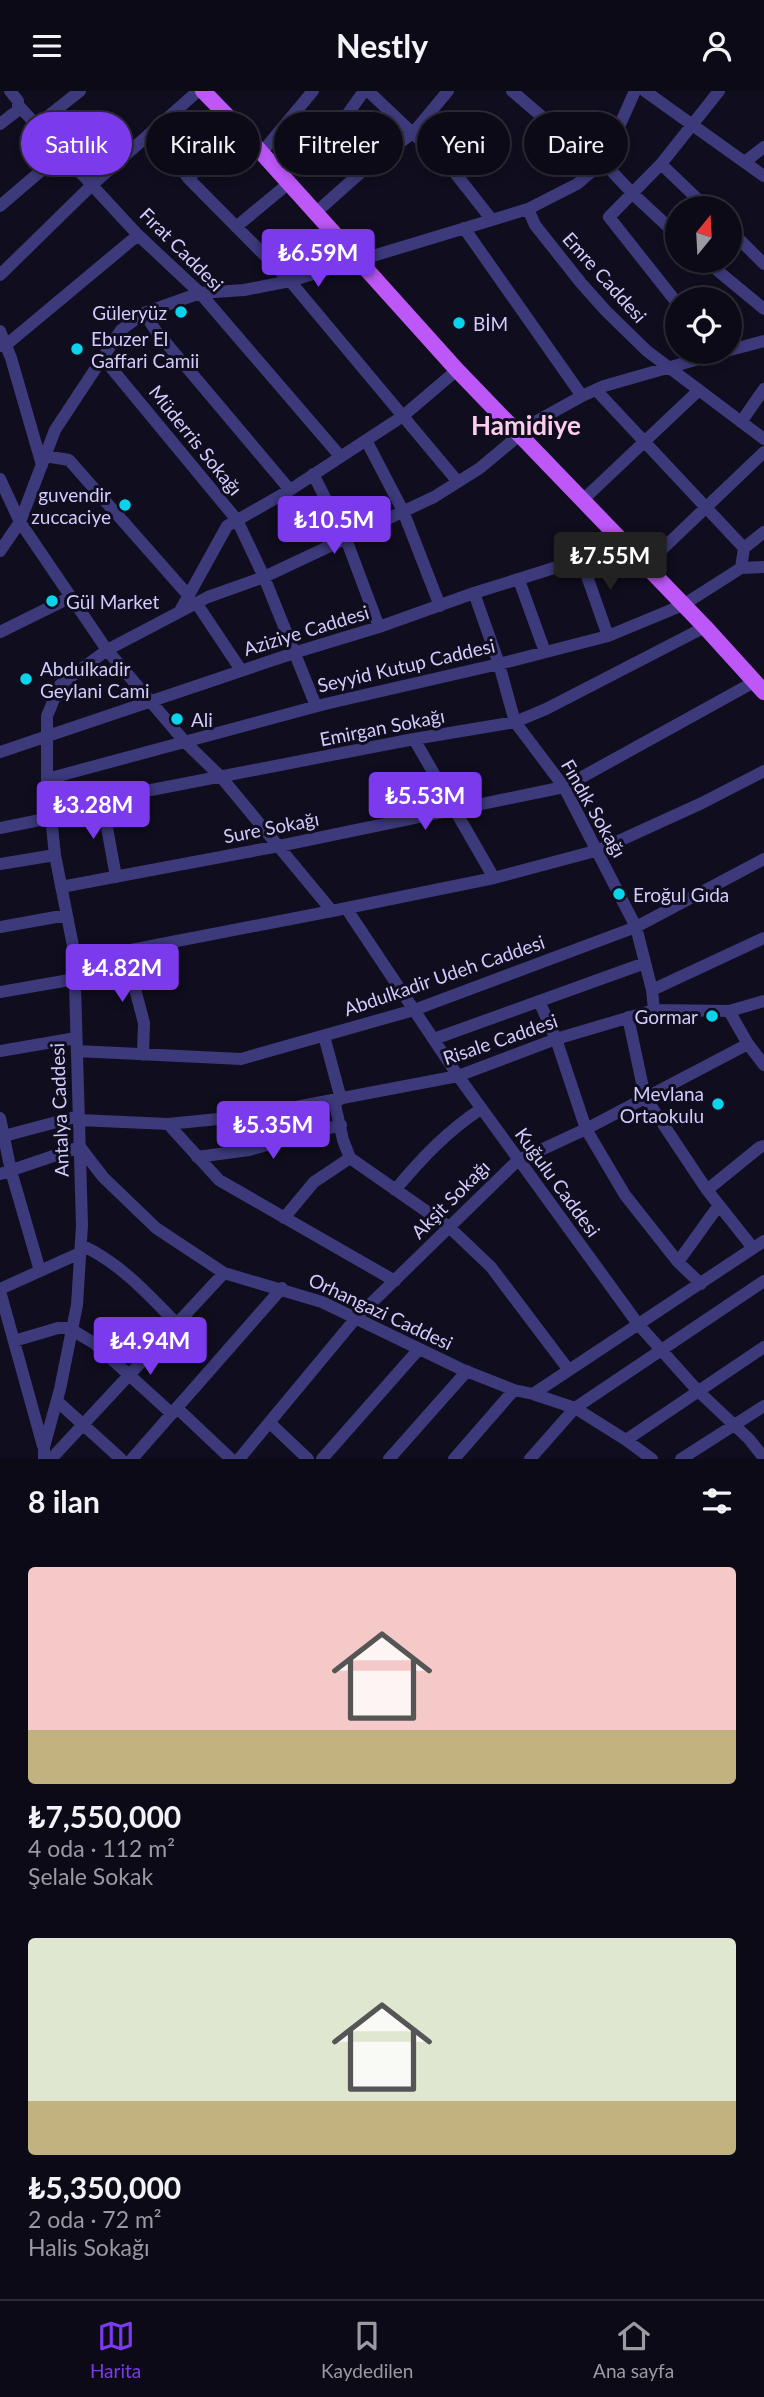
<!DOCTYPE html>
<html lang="tr">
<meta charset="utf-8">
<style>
:root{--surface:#0c0a16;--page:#15131f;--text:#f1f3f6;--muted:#9a9aa1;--line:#2c2b35;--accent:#7c3aed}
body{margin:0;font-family:Lato,sans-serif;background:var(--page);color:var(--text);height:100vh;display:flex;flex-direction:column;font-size:26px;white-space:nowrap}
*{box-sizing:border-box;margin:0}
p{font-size:23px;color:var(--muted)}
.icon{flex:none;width:38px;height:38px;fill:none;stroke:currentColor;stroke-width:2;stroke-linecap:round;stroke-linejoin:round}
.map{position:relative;height:1368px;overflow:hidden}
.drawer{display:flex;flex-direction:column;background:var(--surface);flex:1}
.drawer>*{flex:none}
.hud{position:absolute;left:21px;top:21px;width:723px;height:63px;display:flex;gap:14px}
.needle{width:46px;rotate:18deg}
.controls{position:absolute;left:665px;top:105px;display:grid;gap:14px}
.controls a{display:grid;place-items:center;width:77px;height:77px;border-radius:50%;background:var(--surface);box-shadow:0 4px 10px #0003,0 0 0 2px var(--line);font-size:35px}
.price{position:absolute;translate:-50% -60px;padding:0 16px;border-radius:7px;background:var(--accent);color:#fff;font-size:23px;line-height:46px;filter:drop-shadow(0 2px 4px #0008)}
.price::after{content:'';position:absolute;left:50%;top:42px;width:21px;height:16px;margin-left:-10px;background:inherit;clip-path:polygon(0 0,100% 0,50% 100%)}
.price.current{background:#222;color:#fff}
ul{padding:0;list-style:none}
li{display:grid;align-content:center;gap:14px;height:371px;padding:0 28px}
li span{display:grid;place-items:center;height:217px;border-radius:7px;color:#555}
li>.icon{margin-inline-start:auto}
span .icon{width:126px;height:126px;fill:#fffc;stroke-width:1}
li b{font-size:30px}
h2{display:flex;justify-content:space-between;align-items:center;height:84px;padding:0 28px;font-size:30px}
.pill{padding:0 24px;border-radius:32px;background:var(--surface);box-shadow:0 4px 10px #0003,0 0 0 2px var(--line);font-size:24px;line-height:63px}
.pill.current{background:var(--accent);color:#fff}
header{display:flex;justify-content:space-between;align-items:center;height:91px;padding:0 28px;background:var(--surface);font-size:32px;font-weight:700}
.menu{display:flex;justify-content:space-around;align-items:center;height:98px;border-top:2px solid var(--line);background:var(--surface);font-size:19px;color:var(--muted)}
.menu a{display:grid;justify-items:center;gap:4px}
.menu .current{color:var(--accent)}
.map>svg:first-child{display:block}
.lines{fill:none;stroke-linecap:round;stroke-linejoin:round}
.minor{stroke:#3c3a7b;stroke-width:12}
.major{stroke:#bd57f8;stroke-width:16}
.poi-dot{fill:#09d4eb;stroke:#100d1e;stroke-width:2.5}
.labels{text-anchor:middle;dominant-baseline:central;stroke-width:6;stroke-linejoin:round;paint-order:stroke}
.street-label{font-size:19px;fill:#d1ccfd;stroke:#100d1e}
.poi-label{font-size:19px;fill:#d1ccfd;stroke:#100d1e;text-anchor:start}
.district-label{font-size:26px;font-weight:bold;fill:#fdceec;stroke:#100d1e}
</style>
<header><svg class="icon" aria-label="menu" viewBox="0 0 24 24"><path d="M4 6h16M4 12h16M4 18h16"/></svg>Nestly<svg class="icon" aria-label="person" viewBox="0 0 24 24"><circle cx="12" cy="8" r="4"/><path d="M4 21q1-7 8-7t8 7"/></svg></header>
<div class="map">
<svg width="764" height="1368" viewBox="0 0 764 1368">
<rect width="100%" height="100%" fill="#100d1e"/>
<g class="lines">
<path class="minor" d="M 368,0 L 455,82 L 492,129
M 512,0 L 554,36 L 604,68
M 645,0 L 764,85
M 18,14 L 138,144 L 200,202 L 340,365
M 0,33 L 18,19 L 18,10 L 10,0
M 38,33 L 80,0
M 337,38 L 364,0
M 153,39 L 188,87 L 290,190 L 458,391
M 267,55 L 313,0
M 746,70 L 764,56
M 603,71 L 633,103 L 677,144
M 661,73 L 707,117
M 188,87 L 242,40
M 0,115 L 63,61
M 322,116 L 368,75 L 413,42 L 448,0
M 528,118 L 535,134 L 581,192 L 606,220 L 647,260 L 764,348
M 236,136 L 289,92
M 464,137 L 582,305
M 730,139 L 764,173
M 706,170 L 764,218
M 0,184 L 93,93 L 198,0
M 677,212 L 609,126 L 661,73 L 719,0
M 144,222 L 156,240 L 290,399
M 0,240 L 11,267 L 42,374
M 0,255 L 6,254 L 138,144
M 730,259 L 764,250
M 103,267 L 237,429 L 264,486 L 316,615
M 596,299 L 744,457 L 741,477
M 741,331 L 764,298
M 366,349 L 403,420 L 440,515
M 45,365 L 69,369 L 188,504
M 313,383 L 346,448 L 379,536
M 0,388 L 20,431 L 107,559 L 185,651 L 221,686 L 332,820 L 494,787 L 599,759 L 702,712 L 764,680
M 588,404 L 698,300
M 744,457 L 764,441
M 0,460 L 20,431 L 55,339 L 121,239 L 144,222 L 200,202 L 244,199 L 290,190 L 528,118 L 577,93 L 603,71 L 635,0
M 581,468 L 608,545
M 651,469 L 764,361
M 519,489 L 545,561
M 474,502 L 499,573 L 515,631 L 564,696 L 636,836 L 652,899 L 654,919
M 197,513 L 241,579
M 180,520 L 227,435 L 290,399 L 403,325 L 457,279
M 0,541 L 71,506
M 414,648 L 494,787
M 0,661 L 300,560 L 379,536 L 474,502 L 624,455
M 47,688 L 325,613 L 499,573 L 608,545 L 683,514 L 741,477 L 764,476
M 102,709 L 116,786
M 48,719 L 414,648 L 515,631 L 546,618 L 705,536
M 0,737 L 50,727
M 0,773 L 55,764
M 61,796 L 279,755 L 564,696 L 754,591
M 346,817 L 458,985 L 638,1233 L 697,1299 L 749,1348 L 764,1367
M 0,836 L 67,824
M 125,860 L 144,932 L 143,964
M 74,870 L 332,820
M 652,899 L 764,847
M 0,901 L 75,888
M 539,910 L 556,948 L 586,1038 L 625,1104 L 678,1171 L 701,1193
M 729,920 L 748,953 L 764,974
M 628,926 L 645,1006 L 707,1099 L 753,1157
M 324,945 L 341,1008
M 434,948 L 645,872
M 0,960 L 76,947
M 77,960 L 241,968 L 414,919 L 636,836 L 764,768
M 334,1009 L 343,1049 L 350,1067 L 449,1136 L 491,1176 L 568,1278
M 0,1027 L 11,1080 L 40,1180
M 79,1029 L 168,1033 L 248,1025 L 458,985 L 556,948 L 654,919 L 729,920 L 764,910
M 168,1033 L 219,1089 L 395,1190
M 4,1045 L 79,1025
M 80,1056 L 103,1086 L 156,1137 L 224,1182 L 322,1211 L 461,1278 L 514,1299 L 533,1303 L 575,1317 L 626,1349 L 652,1368
M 197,1066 L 249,1059 L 341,1034
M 0,1083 L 80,1056
M 395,1099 C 421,1068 447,1040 481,1018
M 707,1099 L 760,1056 L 764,1055
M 284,1127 L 314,1091 L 350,1067
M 81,1154 C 119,1171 148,1203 177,1233
M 678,1171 L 719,1114
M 0,1198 L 80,1162
M 0,1200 L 43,1355
M 72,1239 L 94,1252 L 172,1323
M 14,1250 L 58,1237 L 72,1237
M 533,1303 L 764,1150
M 57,1310 L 121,1368
M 177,1317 L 231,1368
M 270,1332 L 308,1368
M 626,1349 L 764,1256
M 44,1368 L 44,1356 L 60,1298 L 77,1214 L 82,1134 L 74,860 L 55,764 L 47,688 L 47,625 L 60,594 L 107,559 L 208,506 L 264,486 L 434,406 L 480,377 L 535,331 L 582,305 L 604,295 L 723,261
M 51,1368 L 224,1182
M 132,1368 L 282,1197
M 239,1368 L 356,1227 L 517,1070 L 586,1038 L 748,953
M 322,1368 L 419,1258
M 389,1368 L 467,1280
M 454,1368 L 514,1299
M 530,1368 L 575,1317 L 764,1190
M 681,1368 L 764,1315"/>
<path class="major" d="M 203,0 L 242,40 L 457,279 L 705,536 L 764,601"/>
</g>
<g class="poi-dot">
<circle cx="181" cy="221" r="7"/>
<circle cx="459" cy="232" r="7"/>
<circle cx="77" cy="258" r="7"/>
<circle cx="125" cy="414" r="7"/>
<circle cx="52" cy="510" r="7"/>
<circle cx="26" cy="588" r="7"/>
<circle cx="177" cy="628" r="7"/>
<circle cx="619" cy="803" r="7"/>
<circle cx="712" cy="925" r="7"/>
<circle cx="718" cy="1013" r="7"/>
</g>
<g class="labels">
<g class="street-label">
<text transform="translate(182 158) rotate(45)">Fırat Caddesi</text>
<text transform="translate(605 186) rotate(48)">Emre Caddesi</text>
<text transform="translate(196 349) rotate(51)">Müderris Sokağı</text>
<text transform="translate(306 539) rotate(-17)">Aziziye Caddesi</text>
<text transform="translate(406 574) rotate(-13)">Seyyid Kutup Caddesi</text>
<text transform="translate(382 636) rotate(-11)">Emirgan Sokağı</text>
<text transform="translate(594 717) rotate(60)">Fındık Sokağı</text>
<text transform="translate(271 736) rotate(-11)">Sure Sokağı</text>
<text transform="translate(444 884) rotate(-19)">Abdulkadir Udeh Caddesi</text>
<text transform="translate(500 948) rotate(-19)">Risale Caddesi</text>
<text transform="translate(59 1019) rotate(-92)">Antalya Caddesi</text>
<text transform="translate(558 1091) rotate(54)">Kuğulu Caddesi</text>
<text transform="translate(450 1108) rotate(-45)">Akşit Sokağı</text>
<text transform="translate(381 1220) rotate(25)">Orhangazi Caddesi</text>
</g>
<g class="poi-label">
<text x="167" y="221" text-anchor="end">Güleryüz</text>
<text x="473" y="232">BİM</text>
<text x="91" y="247">Ebuzer El<tspan x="91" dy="22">Gaffari Camii</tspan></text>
<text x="111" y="403" text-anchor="end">guvendir<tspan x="111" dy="22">zuccaciye</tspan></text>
<text x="66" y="510">Gül Market</text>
<text x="40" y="577">Abdulkadir<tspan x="40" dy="22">Geylani Cami</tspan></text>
<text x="191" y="628">Ali</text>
<text x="633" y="803">Eroğul Gıda</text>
<text x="698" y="925" text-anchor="end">Gormar</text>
<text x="704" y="1002" text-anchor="end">Mevlana<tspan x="704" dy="22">Ortaokulu</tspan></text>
</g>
<g class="district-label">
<text x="526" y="334">Hamidiye</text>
</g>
</g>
</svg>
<div class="controls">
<a><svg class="needle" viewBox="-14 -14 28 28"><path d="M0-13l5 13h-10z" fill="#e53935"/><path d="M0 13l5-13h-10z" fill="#9a9aa1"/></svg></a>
<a><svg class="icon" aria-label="locate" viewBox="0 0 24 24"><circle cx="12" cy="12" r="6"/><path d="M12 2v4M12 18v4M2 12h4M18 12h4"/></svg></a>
</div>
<b class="price" style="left:318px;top:198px">₺6.59M</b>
<b class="price" style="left:334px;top:465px">₺10.5M</b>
<b class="price current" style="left:610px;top:501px">₺7.55M</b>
<b class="price" style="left:425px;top:741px">₺5.53M</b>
<b class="price" style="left:93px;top:750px">₺3.28M</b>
<b class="price" style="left:122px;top:913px">₺4.82M</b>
<b class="price" style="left:273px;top:1070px">₺5.35M</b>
<b class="price" style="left:150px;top:1286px">₺4.94M</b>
<div class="hud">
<a class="pill current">Satılık</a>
<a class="pill">Kiralık</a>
<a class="pill">Filtreler</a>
<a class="pill">Yeni</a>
<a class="pill">Daire</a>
</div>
</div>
<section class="drawer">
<h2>8 ilan<svg class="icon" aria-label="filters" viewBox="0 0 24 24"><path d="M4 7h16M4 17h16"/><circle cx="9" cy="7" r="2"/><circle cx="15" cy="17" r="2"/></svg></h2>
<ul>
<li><span style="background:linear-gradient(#f6c9c9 75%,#c2b280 0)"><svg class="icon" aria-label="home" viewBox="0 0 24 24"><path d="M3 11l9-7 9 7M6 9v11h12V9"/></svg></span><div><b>₺7,550,000</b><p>4 oda · 112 m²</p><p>Şelale Sokak</p></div></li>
<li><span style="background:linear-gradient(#dfe7d0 75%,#c2b280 0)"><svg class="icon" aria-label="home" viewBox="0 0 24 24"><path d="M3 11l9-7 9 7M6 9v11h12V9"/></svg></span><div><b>₺5,350,000</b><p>2 oda · 72 m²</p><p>Halis Sokağı</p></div></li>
</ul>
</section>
<nav class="menu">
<a class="current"><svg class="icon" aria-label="map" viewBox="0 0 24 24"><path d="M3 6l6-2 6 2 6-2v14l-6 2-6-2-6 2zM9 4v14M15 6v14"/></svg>Harita</a>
<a><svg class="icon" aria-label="saved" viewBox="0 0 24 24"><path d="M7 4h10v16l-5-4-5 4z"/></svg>Kaydedilen</a>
<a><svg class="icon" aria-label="home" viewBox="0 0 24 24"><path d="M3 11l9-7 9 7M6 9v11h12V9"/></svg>Ana sayfa</a>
</nav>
